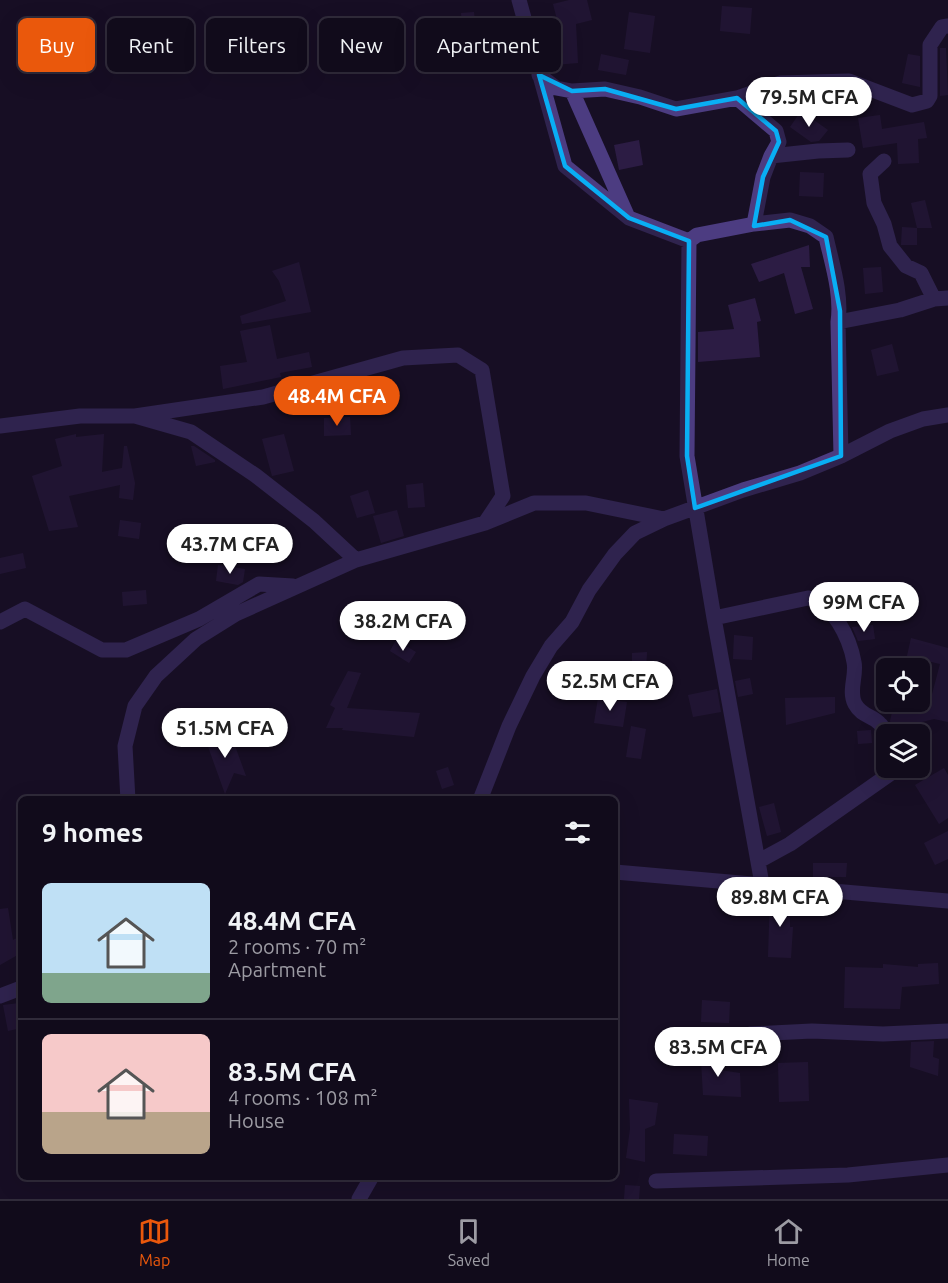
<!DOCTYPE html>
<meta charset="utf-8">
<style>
:root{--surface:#110b1b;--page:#1a1424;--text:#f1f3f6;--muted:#9c9ba3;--line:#302b3a;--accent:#ea580c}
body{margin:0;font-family:Ubuntu,sans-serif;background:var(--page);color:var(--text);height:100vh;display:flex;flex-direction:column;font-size:22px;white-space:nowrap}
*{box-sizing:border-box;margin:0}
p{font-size:20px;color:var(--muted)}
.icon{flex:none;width:33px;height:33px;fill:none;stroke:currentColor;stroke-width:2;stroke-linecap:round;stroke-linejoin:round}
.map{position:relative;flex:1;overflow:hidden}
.panel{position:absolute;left:18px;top:796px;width:600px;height:384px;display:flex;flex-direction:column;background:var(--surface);border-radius:9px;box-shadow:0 6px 24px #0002,0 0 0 2px var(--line)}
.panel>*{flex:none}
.top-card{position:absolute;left:18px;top:18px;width:600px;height:54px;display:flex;gap:12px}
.controls{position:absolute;left:876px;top:658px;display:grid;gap:12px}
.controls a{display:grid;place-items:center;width:54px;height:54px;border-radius:9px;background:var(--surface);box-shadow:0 6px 24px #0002,0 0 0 2px var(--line);font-size:30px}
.price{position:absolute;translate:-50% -51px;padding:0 14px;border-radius:21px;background:#fff;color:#222;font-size:20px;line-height:39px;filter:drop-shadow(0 2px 3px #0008)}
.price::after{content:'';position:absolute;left:50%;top:36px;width:18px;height:14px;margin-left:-9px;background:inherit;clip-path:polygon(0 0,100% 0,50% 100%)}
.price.current{background:var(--accent);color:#fff}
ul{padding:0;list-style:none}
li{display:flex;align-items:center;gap:18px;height:150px;padding:0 24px}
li+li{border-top:2px solid var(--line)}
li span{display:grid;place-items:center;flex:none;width:168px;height:120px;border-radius:9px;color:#555}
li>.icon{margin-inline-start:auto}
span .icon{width:72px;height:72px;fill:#fffc;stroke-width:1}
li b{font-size:26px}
h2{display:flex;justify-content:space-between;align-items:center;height:72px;padding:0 24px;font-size:26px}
.tag{padding:0 21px;border-radius:9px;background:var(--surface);box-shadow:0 6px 24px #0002,0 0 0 2px var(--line);font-size:21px;line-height:54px}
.tag.current{background:var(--accent);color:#fff}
.menu{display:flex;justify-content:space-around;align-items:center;height:84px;border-top:2px solid var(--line);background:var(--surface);font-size:16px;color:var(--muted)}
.menu a{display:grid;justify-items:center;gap:3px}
.menu .current{color:var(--accent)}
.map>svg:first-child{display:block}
.building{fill:#2c1c44}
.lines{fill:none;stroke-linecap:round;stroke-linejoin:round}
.minor{stroke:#4c3c81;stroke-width:15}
.marked{fill:none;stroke:#09aef4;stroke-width:4.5;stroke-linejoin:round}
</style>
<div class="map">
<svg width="948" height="1199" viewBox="0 0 948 1199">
<rect width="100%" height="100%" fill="#170f24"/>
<path class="building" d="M 569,0 L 587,0 L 592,20 L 576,24 L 578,63 L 554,65 L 552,36 L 561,35 L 553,4 Z
M 722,6 L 752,8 L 750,34 L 720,31 Z
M 474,12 L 477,42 L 464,44 L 461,13 Z
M 629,12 L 655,16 L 650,53 L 624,49 Z
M 940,48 L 946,48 L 948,95 L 940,96 Z
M 601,54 L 629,60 L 626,75 L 598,70 Z
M 908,54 L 920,56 L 920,87 L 902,83 Z
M 801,111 L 828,130 L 819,141 L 811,142 L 790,127 Z
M 880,115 L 882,129 L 924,122 L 927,138 L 918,139 L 919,163 L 898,164 L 897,143 L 863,148 L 858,118 Z
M 639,140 L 643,165 L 619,170 L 614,145 Z
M 800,172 L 824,173 L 823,197 L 799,196 Z
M 925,200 L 932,228 L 917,228 L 911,203 Z
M 902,227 L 917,228 L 917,245 L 901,245 Z
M 809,245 L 810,267 L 801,267 L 813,309 L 795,314 L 784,273 L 759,282 L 751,264 Z
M 299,262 L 311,312 L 242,324 L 240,316 L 286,301 L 279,281 L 272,271 Z
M 881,267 L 883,292 L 865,294 L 863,268 Z
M 755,298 L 761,321 L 757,322 L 760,357 L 698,362 L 698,332 L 734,329 L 728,305 Z
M 270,325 L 277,359 L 309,352 L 312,367 L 280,373 L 281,377 L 223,389 L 220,366 L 247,362 L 240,331 Z
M 892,344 L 899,371 L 877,376 L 871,350 Z
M 350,417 L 351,435 L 324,436 L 324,418 Z
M 76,434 L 76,437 L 104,434 L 102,472 L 122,468 L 124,446 L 127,446 L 135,483 L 133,500 L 119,498 L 120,485 L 69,496 L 78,527 L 49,531 L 32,476 L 62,466 L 55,439 Z
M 284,434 L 294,471 L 272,476 L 262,439 Z
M 191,446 L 194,446 L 215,460 L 215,462 L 196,466 Z
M 423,483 L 425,507 L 408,508 L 406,485 Z
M 368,490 L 375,513 L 357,518 L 350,496 Z
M 397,510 L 404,536 L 381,543 L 373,516 Z
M 120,520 L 141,523 L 139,539 L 118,536 Z
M 23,553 L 26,568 L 0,574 L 0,558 Z
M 218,565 L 245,569 L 243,582 L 238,585 L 216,581 Z
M 146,590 L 147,604 L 123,606 L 122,592 Z
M 873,625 L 875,639 L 858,641 L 852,627 Z
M 734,635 L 753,637 L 752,660 L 733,659 Z
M 911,638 L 948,648 L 948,722 L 934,719 L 894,729 L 890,721 L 894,704 L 902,702 L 930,702 L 940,664 L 907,656 Z
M 396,640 L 416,652 L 409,663 L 390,651 Z
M 647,652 L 646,672 L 632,675 L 632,653 Z
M 348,671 L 361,673 L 347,708 L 420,713 L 414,737 L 342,730 L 343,728 L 326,728 L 335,708 L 330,705 Z
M 750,678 L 753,694 L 738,697 L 735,681 Z
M 717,689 L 721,712 L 693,717 L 688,695 Z
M 835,697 L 835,713 L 786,725 L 785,698 Z
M 598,698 L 627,702 L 623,727 L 594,723 Z
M 631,726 L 646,729 L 641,759 L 626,757 Z
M 871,730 L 872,743 L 858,744 L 857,731 Z
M 230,732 L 246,776 L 234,773 L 225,794 L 206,741 Z
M 448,767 L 454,785 L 442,789 L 436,771 Z
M 944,768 L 948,775 L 948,818 L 939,824 L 915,785 Z
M 774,803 L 781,832 L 767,836 L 759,807 Z
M 948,831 L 948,859 L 935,865 L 924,843 Z
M 813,863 L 847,863 L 846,877 L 813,877 Z
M 770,895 L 790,897 L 790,927 L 793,927 L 791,958 L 768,957 Z
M 8,908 L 13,940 L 21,936 L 21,953 L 0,965 L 0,909 Z
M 938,963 L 939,984 L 902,987 L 900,1009 L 844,1008 L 845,967 L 883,968 L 883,964 L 918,967 L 918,964 Z
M 702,1000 L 730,1002 L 729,1023 L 701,1022 Z
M 20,1003 L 21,1028 L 8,1031 L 3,1005 Z
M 934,1041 L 933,1057 L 939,1059 L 938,1076 L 910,1067 L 911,1042 Z
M 700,1043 L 715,1054 L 713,1069 L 740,1073 L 741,1097 L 703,1095 Z
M 808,1062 L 809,1101 L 779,1102 L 778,1063 Z
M 629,1099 L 658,1103 L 655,1125 L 645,1129 L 645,1162 L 626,1158 L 630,1129 Z
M 674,1134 L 708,1136 L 707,1156 L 673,1154 Z
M 625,1185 L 640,1186 L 639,1199 L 624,1199 Z"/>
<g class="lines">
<path class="minor" d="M 519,0 L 565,166 L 629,218 L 689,241 L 687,456 L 714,618 L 762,884
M 539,75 L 556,88 L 572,91
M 737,98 L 780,83 L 849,81 L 912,105 L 927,101 L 930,96 L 930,45 L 942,27 L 948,26
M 884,161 L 870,174 L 874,203 L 884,224 L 890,246 L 906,266 L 921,273 L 934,299
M 627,215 L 572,91 L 605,89 L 640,97 L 676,109 L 737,98 L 776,131 L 779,142 L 771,156
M 754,224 L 763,177 L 771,156 L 818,151 L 848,150
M 689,241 L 697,235 L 754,224 L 790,220 L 810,226 L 826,237 C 832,264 842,294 838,322
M 135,416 L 263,397 L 403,358 L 458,355 L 482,370 L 503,496 L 485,523
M 0,426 L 80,416 L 135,416 L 191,432 L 255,475 L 314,521 L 356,560
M 841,456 L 838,322 L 900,310 L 934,299 L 948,298
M 714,618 L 808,598 C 833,602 850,639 854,662 C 857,675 848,691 855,704 C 862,717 873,715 880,724 C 883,726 885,733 886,736
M 0,622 L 25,609 L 102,650 L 126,650 L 199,619 L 259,584 L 293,586
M 128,800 L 125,746 L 135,706 L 156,676 L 196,639 L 236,614 L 356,560 L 485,523 L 534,503 L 586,503 L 664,519
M 480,800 L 509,726 L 533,676 L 551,646 L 572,622 L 589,590 L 615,554 L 635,533 L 664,519 L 743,490 L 800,473 L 841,456 L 890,431 L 923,419 L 948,415
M 759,861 L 790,844 L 894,771 L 895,768
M 615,872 L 948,901
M 0,996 L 21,988
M 750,1034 L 812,1031 L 883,1034 L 948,1031
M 656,1181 L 848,1175 L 948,1165
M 359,1199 L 371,1178"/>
</g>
<path d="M0 0H948V1199H0ZM 539,75 L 572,91 L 605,89 L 676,109 L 737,98 L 776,131 L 779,142 L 763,177 L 754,226 L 790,220 L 826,237 L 840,311 L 841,456 L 695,508 L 687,456 L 689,241 L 629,218 L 565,166 Z" fill="#170f24" fill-opacity=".55" fill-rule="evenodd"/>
<path class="marked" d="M 539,75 L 572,91 L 605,89 L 676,109 L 737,98 L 776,131 L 779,142 L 763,177 L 754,226 L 790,220 L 826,237 L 840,311 L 841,456 L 695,508 L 687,456 L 689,241 L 629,218 L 565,166 Z"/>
</svg>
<div class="controls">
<a><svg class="icon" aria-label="locate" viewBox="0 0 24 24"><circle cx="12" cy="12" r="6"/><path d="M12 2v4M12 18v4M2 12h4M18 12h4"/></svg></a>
<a><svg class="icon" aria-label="layers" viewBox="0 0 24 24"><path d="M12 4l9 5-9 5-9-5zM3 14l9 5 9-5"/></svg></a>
</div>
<b class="price" style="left:809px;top:128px">79.5M CFA</b>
<b class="price current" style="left:337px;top:427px">48.4M CFA</b>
<b class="price" style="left:230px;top:575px">43.7M CFA</b>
<b class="price" style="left:864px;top:633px">99M CFA</b>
<b class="price" style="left:403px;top:652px">38.2M CFA</b>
<b class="price" style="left:610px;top:712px">52.5M CFA</b>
<b class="price" style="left:225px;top:759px">51.5M CFA</b>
<b class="price" style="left:780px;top:928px">89.8M CFA</b>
<b class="price" style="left:718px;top:1078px">83.5M CFA</b>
<div class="top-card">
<a class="tag current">Buy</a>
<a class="tag">Rent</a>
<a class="tag">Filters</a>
<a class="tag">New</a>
<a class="tag">Apartment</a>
</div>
<section class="panel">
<h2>9 homes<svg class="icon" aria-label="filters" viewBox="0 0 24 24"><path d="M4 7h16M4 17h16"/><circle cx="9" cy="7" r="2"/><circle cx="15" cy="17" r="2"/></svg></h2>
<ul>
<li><span style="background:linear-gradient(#bfe0f5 75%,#7fa58c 0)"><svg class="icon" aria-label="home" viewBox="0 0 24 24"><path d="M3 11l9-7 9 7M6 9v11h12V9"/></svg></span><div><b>48.4M CFA</b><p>2 rooms · 70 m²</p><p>Apartment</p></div></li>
<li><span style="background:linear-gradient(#f6c9c9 65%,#b9a48a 0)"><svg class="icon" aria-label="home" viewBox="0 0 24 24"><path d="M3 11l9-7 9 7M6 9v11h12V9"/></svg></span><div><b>83.5M CFA</b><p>4 rooms · 108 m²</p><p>House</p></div></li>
</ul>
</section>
</div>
<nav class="menu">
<a class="current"><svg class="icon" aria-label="map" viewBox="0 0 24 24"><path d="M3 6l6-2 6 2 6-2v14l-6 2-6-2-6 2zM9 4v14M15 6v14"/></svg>Map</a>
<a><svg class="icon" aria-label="saved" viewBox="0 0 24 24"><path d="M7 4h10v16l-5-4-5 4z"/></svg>Saved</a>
<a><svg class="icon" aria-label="home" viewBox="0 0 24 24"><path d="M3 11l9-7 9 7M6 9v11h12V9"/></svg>Home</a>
</nav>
